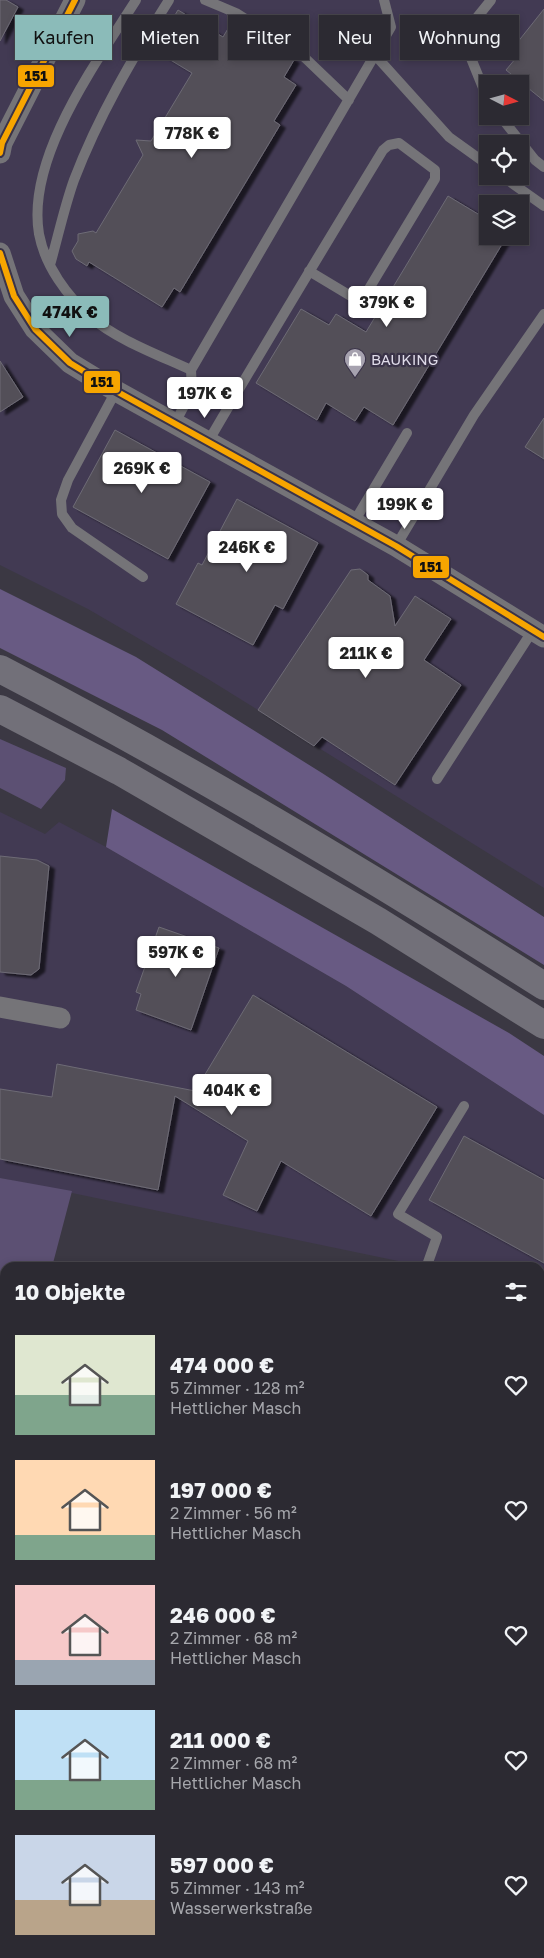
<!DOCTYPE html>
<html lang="de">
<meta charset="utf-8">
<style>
:root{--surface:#2c2a32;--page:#34323a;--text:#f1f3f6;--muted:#a6a7ac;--line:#48464d;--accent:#8bbbb9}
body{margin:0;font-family:"Golos Text",sans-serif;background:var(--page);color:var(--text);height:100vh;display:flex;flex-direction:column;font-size:19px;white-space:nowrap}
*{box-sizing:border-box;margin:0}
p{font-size:16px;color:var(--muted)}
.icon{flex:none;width:28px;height:28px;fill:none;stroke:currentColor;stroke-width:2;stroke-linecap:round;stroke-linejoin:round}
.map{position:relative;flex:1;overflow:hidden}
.panel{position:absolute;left:0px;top:1262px;width:545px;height:696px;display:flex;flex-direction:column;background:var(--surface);border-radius:15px 15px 0 0;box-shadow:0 2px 8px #0003,0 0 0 1px var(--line)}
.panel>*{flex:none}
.hud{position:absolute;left:15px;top:15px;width:515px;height:45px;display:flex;gap:10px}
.needle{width:32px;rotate:96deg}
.buttons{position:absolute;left:479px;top:75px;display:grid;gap:10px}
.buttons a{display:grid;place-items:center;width:50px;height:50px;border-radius:0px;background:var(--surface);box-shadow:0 2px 8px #0003,0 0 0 1px var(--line);font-size:25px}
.price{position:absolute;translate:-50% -42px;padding:0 11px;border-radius:5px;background:#fff;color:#222;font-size:16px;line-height:32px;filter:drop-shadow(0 1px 2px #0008)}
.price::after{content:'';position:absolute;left:50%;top:30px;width:15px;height:11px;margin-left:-8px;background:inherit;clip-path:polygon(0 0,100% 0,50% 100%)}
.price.active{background:var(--accent);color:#111}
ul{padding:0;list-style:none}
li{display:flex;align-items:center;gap:15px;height:125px;padding:0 15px}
li span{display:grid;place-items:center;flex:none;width:140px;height:100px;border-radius:0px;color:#555}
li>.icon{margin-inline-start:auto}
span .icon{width:60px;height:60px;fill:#fffc;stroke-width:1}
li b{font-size:21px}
h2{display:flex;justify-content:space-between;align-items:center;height:60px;padding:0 15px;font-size:21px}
.pill{padding:0 18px;border-radius:0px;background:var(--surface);box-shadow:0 2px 8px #0003,0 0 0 1px var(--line);font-size:18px;line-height:45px}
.pill.active{background:var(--accent);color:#111}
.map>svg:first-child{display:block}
.built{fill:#423a53;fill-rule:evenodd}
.green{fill:#5c5073}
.forest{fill:#685a83}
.building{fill:#524f59;stroke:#6e6b75;filter:url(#shadow)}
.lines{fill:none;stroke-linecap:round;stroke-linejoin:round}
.lane{stroke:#757478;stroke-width:10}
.street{stroke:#757478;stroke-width:21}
.highway{stroke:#727079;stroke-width:28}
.bus-1-casing{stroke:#3a3348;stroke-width:10}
.bus-1{stroke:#f7a500;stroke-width:6}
.labels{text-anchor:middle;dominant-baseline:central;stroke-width:4.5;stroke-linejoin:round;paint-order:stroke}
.poi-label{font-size:15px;fill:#dfdbe9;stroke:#3a3348;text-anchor:start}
.line-badge{stroke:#3a3348;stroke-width:2}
.pale-badge-label{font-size:14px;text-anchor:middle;font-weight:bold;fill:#111}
</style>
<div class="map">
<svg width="544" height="1958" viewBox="0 0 544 1958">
<defs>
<filter id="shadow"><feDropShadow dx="5.5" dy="3" stdDeviation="1" flood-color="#0009"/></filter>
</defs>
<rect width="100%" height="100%" fill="#3b3843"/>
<path class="built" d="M 0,0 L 544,0 L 544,888 L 208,679 L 88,609 L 0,565 ZM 488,84 L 520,84 L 520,116 L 488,116 ZM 488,144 L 520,144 L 520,176 L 488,176 ZM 488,204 L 520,204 L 520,236 L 488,236 Z
M 0,812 L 45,834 L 59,822 L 106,847 L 346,986 L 544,1115 L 544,1293 L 540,1292 L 540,1268 L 427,1267 L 0,1178 Z"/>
<path class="green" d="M 0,739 L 66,768 L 65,780 L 41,809 L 0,788 Z
M 0,1178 L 72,1191 L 52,1267 L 5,1268 L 5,1328 L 0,1327 Z
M 0,1826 L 5,1828 L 5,1954 L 269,1954 L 268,1958 L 0,1958 Z
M 273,1954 L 428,1954 L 441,1958 L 271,1958 Z"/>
<path class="forest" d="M 0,589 L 136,657 L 322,773 L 544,917 L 544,965 L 162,730 L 0,648 Z
M 112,809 L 509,1033 L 544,1056 L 544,1115 L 346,986 L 106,847 Z"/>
<path class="building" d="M 0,0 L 6,0 L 18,7 L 0,41 Z
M 544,9 L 544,101 L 506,70 L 516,58 L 509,53 Z
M 178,10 L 223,37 L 232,22 L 294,60 L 284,77 L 296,85 L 274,121 L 280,125 L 180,292 L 174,288 L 162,307 L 89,262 L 87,266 L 76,259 L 72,251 L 78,241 L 78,234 L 93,231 L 96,233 L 143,155 L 136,140 L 151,141 L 192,73 L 154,50 Z
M 448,196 L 488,220 L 488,236 L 507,236 L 393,425 L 364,407 L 355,421 L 326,403 L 317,420 L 256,383 L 301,309 L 329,325 L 336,314 L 366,332 Z
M 0,361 L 23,397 L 0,412 Z
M 544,418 L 544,459 L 525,447 Z
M 115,430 L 210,482 L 168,559 L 73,507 Z
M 237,499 L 318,543 L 283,609 L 275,605 L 253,645 L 176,604 L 198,563 L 202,565 Z
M 360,569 L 368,575 L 368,580 L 390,596 L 395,626 L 415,596 L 451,619 L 424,660 L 461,685 L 395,785 L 322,737 L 314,746 L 258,710 L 351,570 Z
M 0,856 L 37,860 L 49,866 L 39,969 L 31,975 L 0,972 Z
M 159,927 L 219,948 L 191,1030 L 136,1010 L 141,994 L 136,992 Z
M 253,995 L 437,1107 L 371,1216 L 281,1161 L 257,1211 L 223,1195 L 248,1141 L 175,1096 L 158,1190 L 0,1159 L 0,1089 L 52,1097 L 57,1064 L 195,1091 Z
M 464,1136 L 544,1180 L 544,1263 L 429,1200 Z"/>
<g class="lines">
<path class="lane" d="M 136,0 C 97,62 26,157 39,234 C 45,266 67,296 91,317 C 115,339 161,356 191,370 L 391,27 L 384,0
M 205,0 L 236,13 L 302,55 L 349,100
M 375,55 L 449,137 L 488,165
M 488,100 L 462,36 L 491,0
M 500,116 L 535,160 L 544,167
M 502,176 L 544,206
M 50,265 C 58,237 64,208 74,180 C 98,117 133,57 169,0
M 116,391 L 68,480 L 61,500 L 62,514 L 72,528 L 143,577
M 175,423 L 192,391 L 191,370
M 208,442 C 265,344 324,247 383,150 L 389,145 L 399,143 L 435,170 L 435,179 L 367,292 L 361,297 L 354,298 L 309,271
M 354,522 L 407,433
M 396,546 L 474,415 L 544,314
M 437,779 L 533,630
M 426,1268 L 437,1237 L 398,1214 L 464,1106"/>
<path class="street" d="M 0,153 L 2,143 L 75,0
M 0,253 L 14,296 L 35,329 L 70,363 L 116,391 L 396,546 L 544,637
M 0,1007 L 60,1018
M 0,1327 L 5,1328
M 540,1441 L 544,1441
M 0,1712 L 5,1714"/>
<path class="highway" d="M 0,669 C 187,766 366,873 544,986
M 0,709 L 119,771 L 378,921 L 544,1025"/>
<g class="bus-1-casing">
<path id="bus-1" d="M 0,153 L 2,143 L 75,0
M 0,253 L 14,296 L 35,329 L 70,363 L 116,391 L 396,546 L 544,637"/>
</g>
<use href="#bus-1" class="bus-1"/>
</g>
<defs>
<g id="shop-pin" transform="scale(1.125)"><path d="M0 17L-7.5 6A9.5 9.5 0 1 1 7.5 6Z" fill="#a6a2af" stroke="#3a3348"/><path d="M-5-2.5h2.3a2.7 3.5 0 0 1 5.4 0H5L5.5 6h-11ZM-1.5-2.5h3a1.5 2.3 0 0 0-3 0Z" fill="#fff"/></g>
</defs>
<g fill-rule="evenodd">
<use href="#shop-pin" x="355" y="359"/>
</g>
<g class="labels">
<g class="poi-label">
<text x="371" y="359">BAUKING</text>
</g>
</g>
<g class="line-badge">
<rect x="17" y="64" width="38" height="24" rx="5" fill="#f7a500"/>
<rect x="83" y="370" width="38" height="24" rx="5" fill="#f7a500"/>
<rect x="412" y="555" width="38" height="24" rx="5" fill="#f7a500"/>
</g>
<g class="pale-badge-label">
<text x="36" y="81">151</text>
<text x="102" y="387">151</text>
<text x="431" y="572">151</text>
</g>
</svg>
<div class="buttons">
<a><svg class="needle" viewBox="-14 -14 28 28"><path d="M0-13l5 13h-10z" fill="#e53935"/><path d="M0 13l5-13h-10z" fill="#a6a7ac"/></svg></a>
<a><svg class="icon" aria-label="locate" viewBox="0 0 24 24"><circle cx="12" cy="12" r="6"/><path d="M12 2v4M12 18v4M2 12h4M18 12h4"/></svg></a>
<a><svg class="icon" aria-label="layers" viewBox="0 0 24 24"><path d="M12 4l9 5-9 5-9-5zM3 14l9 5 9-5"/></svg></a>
</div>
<b class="price" style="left:192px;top:159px">778K €</b>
<b class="price" style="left:387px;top:328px">379K €</b>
<b class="price active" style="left:70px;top:338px">474K €</b>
<b class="price" style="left:205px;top:419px">197K €</b>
<b class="price" style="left:142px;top:494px">269K €</b>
<b class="price" style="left:405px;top:530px">199K €</b>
<b class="price" style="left:247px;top:573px">246K €</b>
<b class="price" style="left:366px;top:679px">211K €</b>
<b class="price" style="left:176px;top:978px">597K €</b>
<b class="price" style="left:232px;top:1116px">404K €</b>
<div class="hud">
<a class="pill active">Kaufen</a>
<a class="pill">Mieten</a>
<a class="pill">Filter</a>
<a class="pill">Neu</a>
<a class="pill">Wohnung</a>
</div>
<section class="panel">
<h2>10 Objekte<svg class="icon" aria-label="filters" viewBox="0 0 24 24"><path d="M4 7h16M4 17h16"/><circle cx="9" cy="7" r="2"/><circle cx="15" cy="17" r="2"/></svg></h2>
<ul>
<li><span style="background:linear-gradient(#dfe7d0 60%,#7fa58c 0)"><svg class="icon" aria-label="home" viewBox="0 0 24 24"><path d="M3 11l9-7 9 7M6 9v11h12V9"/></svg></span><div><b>474 000 €</b><p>5 Zimmer · 128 m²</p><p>Hettlicher Masch</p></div><svg class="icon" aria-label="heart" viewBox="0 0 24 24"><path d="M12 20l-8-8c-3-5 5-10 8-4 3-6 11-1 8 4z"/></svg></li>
<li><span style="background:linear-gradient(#ffd9b3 75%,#7fa58c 0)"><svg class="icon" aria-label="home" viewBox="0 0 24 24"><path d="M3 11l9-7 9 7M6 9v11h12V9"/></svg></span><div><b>197 000 €</b><p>2 Zimmer · 56 m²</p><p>Hettlicher Masch</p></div><svg class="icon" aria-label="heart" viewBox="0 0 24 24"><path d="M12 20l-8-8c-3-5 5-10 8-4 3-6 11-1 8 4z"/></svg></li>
<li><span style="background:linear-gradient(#f6c9c9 75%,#9aa5b1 0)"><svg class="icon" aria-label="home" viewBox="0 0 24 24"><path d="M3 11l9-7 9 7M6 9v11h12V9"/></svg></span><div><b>246 000 €</b><p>2 Zimmer · 68 m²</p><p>Hettlicher Masch</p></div><svg class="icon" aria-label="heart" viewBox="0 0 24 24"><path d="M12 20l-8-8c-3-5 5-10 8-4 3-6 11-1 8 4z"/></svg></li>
<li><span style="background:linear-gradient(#bfe0f5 70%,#7fa58c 0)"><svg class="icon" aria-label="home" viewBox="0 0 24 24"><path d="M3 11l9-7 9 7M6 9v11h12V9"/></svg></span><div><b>211 000 €</b><p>2 Zimmer · 68 m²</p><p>Hettlicher Masch</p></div><svg class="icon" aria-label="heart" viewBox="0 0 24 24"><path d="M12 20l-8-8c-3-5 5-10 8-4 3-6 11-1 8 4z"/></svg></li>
<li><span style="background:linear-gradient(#c9d6e8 65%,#b9a48a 0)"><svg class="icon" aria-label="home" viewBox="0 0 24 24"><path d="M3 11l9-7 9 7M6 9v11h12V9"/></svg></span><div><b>597 000 €</b><p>5 Zimmer · 143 m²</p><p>Wasserwerkstraße</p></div><svg class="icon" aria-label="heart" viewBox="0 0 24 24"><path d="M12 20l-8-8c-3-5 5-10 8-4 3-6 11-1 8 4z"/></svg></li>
</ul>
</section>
</div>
